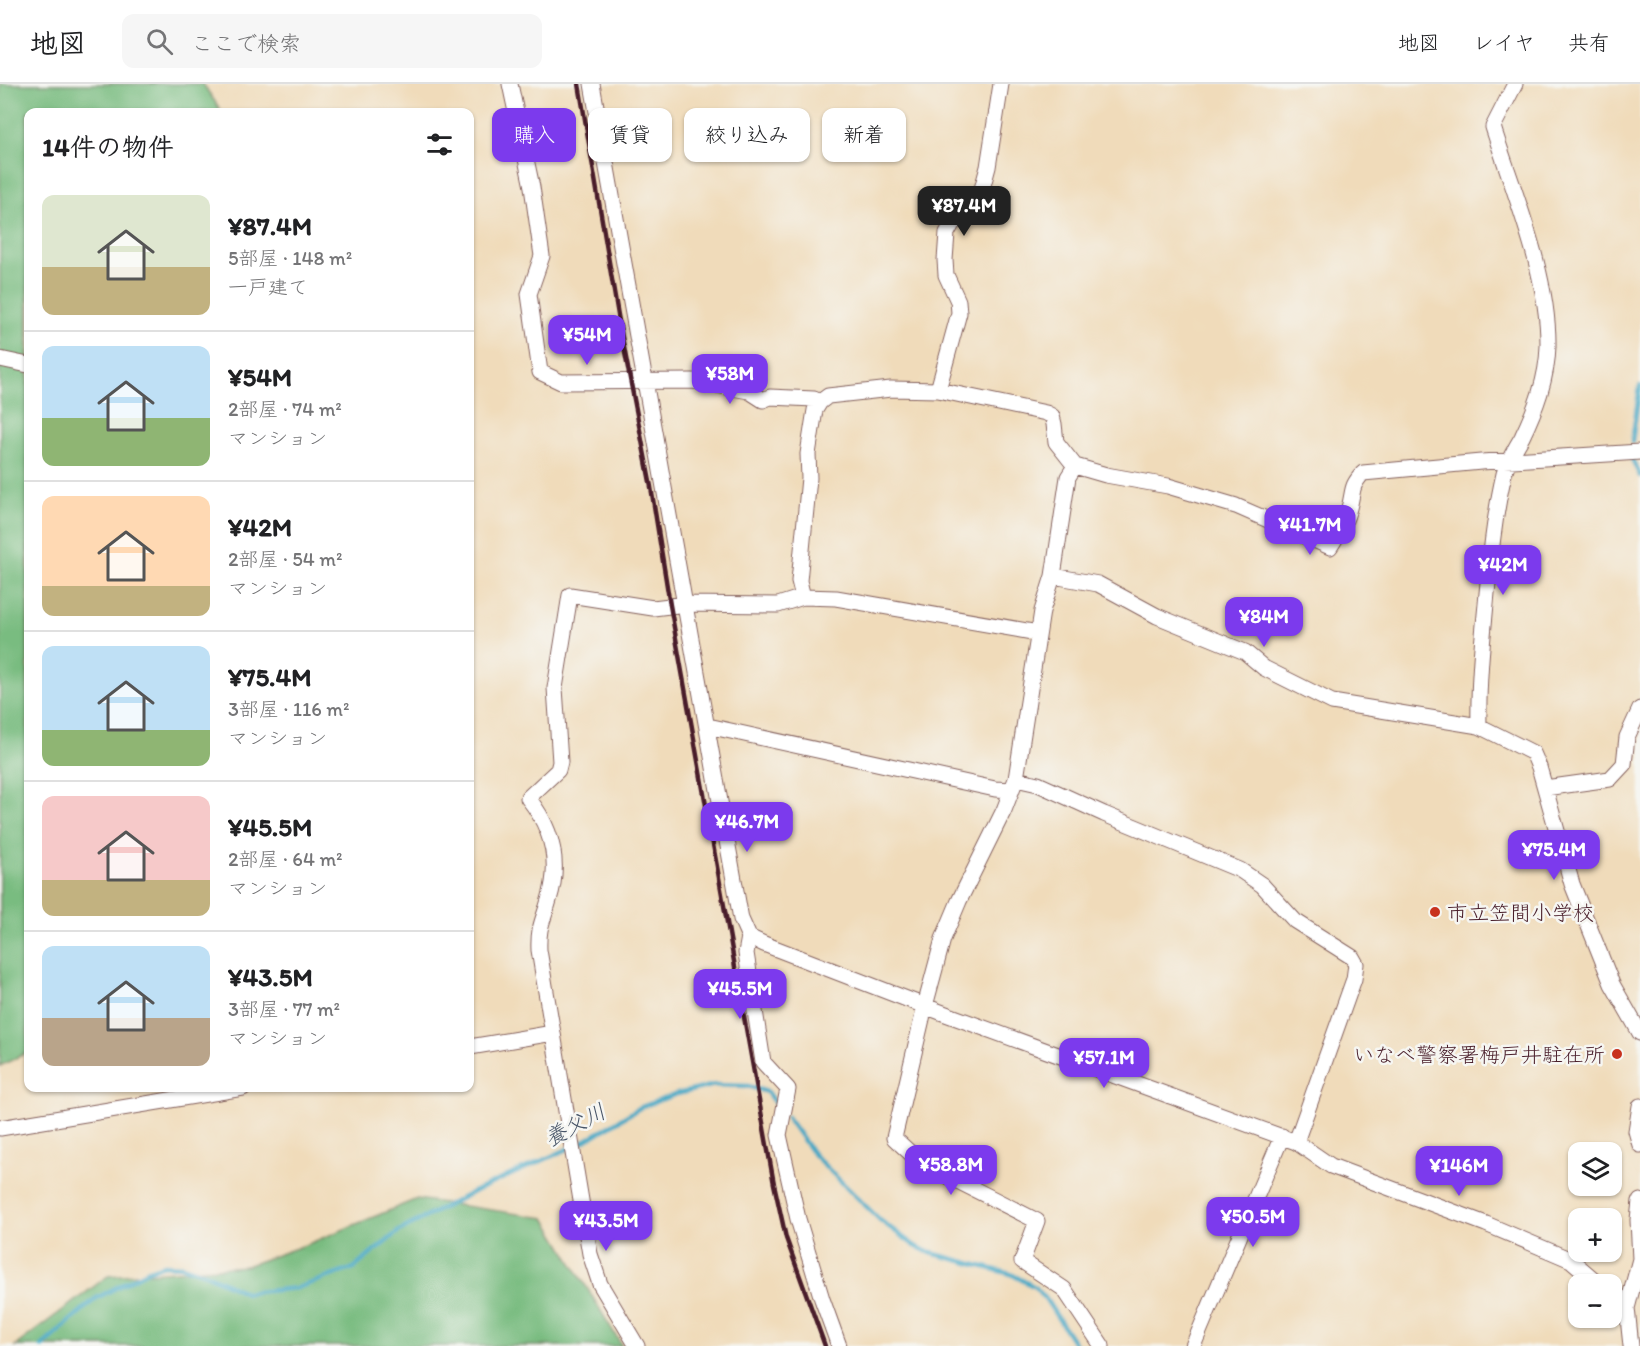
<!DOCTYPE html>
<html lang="ja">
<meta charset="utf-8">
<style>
:root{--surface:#fff;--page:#f6f6f6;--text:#202124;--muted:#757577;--line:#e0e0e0;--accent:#7c3aed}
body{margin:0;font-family:Itim,"Klee One",sans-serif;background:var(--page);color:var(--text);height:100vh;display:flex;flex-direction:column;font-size:22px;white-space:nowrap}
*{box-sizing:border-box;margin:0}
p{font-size:20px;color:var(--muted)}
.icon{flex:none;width:33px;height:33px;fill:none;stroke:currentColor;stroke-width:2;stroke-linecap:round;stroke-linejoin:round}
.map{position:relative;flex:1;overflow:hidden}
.panel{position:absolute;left:24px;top:24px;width:450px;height:984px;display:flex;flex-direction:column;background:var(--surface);border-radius:12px;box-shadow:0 2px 4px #0004}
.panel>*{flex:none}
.guide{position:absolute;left:492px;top:24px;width:570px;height:54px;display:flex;gap:12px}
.fabs{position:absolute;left:1568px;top:1058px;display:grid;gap:12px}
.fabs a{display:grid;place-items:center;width:54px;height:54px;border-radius:12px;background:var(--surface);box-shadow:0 2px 4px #0004;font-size:30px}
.price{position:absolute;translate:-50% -51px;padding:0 14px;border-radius:12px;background:var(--accent);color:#fff;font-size:20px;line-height:39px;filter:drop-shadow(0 2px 3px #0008)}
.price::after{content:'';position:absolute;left:50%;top:36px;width:18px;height:14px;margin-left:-9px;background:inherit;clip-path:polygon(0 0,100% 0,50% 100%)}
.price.on{background:#222;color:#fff}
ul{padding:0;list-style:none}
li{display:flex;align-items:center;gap:18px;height:150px;padding:0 18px}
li+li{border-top:2px solid var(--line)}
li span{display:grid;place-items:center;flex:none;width:168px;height:120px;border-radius:12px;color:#555}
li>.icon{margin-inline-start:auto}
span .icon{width:72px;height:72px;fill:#fffc;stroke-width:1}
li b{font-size:26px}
h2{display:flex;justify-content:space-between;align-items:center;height:72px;padding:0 18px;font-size:26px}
.pill{padding:0 21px;border-radius:12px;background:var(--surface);box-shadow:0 2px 4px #0004;font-size:21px;line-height:54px}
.pill.on{background:var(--accent);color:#fff}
header{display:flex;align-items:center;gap:36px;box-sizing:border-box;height:84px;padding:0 30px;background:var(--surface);border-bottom:2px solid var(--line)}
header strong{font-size:28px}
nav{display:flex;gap:33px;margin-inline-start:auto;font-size:21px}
.search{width:420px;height:54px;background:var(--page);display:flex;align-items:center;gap:15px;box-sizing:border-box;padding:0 21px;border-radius:12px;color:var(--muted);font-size:22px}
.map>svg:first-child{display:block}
.forest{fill:#79bc80;stroke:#626e56;stroke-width:1.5}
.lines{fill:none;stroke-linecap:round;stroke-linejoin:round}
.stream{stroke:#45a7c4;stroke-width:4.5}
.minor-casing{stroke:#84615d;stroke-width:17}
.minor{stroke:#fff;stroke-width:15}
.rail{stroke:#4a1f2b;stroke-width:4.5}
.poi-dot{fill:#c8321e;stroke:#f6f6f2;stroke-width:2}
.labels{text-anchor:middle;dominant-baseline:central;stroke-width:5;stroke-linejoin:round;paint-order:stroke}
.poi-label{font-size:21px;fill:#4a1f2b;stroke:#f6f6f2;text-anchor:start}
.water-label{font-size:22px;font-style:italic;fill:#485568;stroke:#f6f6f2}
</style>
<header>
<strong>地図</strong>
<div class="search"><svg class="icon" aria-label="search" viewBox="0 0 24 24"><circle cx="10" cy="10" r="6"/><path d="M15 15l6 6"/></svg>ここで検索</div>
<nav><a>地図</a><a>レイヤ</a><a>共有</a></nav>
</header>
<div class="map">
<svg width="1640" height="1262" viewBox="0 0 1640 1262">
<rect width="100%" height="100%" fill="#f6f6f2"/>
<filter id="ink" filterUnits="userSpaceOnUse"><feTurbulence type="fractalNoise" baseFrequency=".0167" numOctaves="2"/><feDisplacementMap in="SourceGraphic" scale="12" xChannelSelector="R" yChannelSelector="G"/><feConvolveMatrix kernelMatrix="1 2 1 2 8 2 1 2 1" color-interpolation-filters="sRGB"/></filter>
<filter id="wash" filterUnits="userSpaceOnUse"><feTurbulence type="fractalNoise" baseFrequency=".008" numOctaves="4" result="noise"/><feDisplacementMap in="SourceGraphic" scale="24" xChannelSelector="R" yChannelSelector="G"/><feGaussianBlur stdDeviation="1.35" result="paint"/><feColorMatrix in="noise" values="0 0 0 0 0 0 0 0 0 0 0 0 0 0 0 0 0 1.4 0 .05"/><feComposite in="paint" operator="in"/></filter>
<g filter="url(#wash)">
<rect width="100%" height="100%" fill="#f0dbba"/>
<path class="forest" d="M 0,0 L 203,0 L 222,28 L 28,28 L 28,968 L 0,982 Z
M 417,1115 L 545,1134 L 622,1262 L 15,1262 L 108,1192 L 246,1182 L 308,1160 Z"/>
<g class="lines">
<path class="stream" d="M 1632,358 L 1640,302
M 1632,375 L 1640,392
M 787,1033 L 814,1071 L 881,1137 L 915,1162 L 931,1169 L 1011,1190 L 1035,1203 L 1045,1214 L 1076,1262
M 42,1262 L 95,1215 L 149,1186 L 164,1181 L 182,1182 L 206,1190 L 246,1209 L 297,1204 L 354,1184 L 399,1147 L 475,1107 L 583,1058 L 641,1023 L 677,1010 L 715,1001 L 748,1002 L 767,1008 L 779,1025"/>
</g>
</g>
<g filter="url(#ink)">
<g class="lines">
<g class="minor-casing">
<path id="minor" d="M 510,0 L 532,103 L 542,172 L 529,210 L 540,288 L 561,298 L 693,297 L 749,307 L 763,316 L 770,313 L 814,315 L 820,318
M 592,0 L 741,835 L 749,853 L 764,860 L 943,929 L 1296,1058 L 1331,1082 L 1486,1140 L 1571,1176 L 1599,1200
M 0,275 L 28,281
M 938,306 L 959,229 L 958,217 L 946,191 L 945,176 L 947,149 L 952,140 L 969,126 L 982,105 L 988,83 L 1001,0
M 1075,382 L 1068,393 L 1053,492 L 1042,527 L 1016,695 L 1004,726 L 959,817 L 943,855 L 925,922 L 894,1054 L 920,1078 L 1037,1137 L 1022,1177 L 1064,1205 L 1102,1262
M 1053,492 L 1098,500 L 1157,532 L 1245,568 L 1264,584 L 1332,618 L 1479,642 L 1533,669 L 1539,683 L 1572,800 L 1612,900 L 1640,949
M 803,513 L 799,497 L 809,394 L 808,370 L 815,326 L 820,318 L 828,312 L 891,305 L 938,306 L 1046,329 L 1052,332 L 1054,340 L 1056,358 L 1075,382 L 1106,391 L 1168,402 L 1236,422 L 1330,463 C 1338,451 1346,438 1349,424 C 1354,406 1350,403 1363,389 L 1481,378 L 1640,368
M 708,642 L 995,705 L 1012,706
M 1479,642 C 1478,601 1482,561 1486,520 C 1490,476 1494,433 1504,390 C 1507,377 1516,364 1522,353 C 1536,324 1547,295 1548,262 C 1549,191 1514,110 1493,43 L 1515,0
M 1016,695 L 1038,700 L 1104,730 L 1240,786 L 1262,801 L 1295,837 L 1352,873 L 1356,880 L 1354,895 L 1296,1058
M 1545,704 L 1610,695 L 1624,680 L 1627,653 L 1640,625
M 749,853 L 746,869 L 763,978 L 788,1005 L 779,1051 L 798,1135 L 822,1215 L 839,1262
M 470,963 L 553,949
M 1640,1022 L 1636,1047 L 1640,1061
M 0,1044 L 243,1004
M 1611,1211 L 1627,1224
M 637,1262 L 600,1200 L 590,1170 L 539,866 C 538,842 543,838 549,816 C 561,778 552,744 528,714 L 558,686 L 560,678 L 555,604 L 570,511 L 653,524 L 686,520 L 778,521 L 803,513 L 836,514 L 1038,549
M 1193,1262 L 1282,1052
M 1631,1262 L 1627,1224 L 1640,1175 L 1638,1136 L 1640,1117"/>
</g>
<use href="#minor" class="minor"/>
<path class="rail" d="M 579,0 L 620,243 L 651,403 L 670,521 L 774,1100 L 786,1154 L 825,1262"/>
</g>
</g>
<g class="poi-dot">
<circle cx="1435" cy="828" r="6"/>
<circle cx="1617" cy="970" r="6"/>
</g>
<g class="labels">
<g class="poi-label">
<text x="1447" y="828">市立笠間小学校</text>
<text x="1605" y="970" text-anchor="end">いなべ警察署梅戸井駐在所</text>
</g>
<g class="water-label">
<text transform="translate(575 1041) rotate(-28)">養父川</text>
</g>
</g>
</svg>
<div class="fabs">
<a><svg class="icon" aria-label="layers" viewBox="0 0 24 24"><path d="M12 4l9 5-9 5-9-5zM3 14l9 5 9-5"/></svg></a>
<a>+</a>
<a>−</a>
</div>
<b class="price on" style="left:964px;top:153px">¥87.4M</b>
<b class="price" style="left:587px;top:282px">¥54M</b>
<b class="price" style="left:730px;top:321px">¥58M</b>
<b class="price" style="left:1310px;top:472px">¥41.7M</b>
<b class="price" style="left:1503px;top:512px">¥42M</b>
<b class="price" style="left:1264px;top:564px">¥84M</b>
<b class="price" style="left:747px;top:769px">¥46.7M</b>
<b class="price" style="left:1554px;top:797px">¥75.4M</b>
<b class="price" style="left:740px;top:936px">¥45.5M</b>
<b class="price" style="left:1104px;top:1005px">¥57.1M</b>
<b class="price" style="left:951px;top:1112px">¥58.8M</b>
<b class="price" style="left:1459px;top:1113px">¥146M</b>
<b class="price" style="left:1253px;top:1164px">¥50.5M</b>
<b class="price" style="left:606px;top:1168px">¥43.5M</b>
<div class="guide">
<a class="pill on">購入</a>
<a class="pill">賃貸</a>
<a class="pill">絞り込み</a>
<a class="pill">新着</a>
</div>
<section class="panel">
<h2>14件の物件<svg class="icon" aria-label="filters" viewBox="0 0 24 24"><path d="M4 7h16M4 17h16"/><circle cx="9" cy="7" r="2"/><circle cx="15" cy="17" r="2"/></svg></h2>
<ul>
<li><span style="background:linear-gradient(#dfe7d0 60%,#c2b280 0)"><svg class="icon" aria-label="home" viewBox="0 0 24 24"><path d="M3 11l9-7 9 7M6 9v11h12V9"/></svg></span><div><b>¥87.4M</b><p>5部屋 · 148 m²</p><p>一戸建て</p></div></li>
<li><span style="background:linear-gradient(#bfe0f5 60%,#8fb573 0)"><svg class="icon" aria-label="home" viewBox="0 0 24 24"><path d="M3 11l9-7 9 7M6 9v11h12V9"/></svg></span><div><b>¥54M</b><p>2部屋 · 74 m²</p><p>マンション</p></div></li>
<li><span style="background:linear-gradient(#ffd9b3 75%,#c2b280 0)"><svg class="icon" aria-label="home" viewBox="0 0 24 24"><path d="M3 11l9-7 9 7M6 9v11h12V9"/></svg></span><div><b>¥42M</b><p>2部屋 · 54 m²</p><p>マンション</p></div></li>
<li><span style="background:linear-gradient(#bfe0f5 70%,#8fb573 0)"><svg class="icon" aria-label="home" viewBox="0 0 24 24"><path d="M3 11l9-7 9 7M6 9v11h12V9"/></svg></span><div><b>¥75.4M</b><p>3部屋 · 116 m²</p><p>マンション</p></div></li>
<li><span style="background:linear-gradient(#f6c9c9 70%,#c2b280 0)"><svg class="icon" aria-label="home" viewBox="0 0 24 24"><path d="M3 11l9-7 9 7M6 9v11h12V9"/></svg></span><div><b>¥45.5M</b><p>2部屋 · 64 m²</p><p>マンション</p></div></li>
<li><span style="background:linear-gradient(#bfe0f5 60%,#b9a48a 0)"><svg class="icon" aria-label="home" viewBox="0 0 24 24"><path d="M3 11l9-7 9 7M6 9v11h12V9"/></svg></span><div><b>¥43.5M</b><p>3部屋 · 77 m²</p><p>マンション</p></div></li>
</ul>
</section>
</div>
